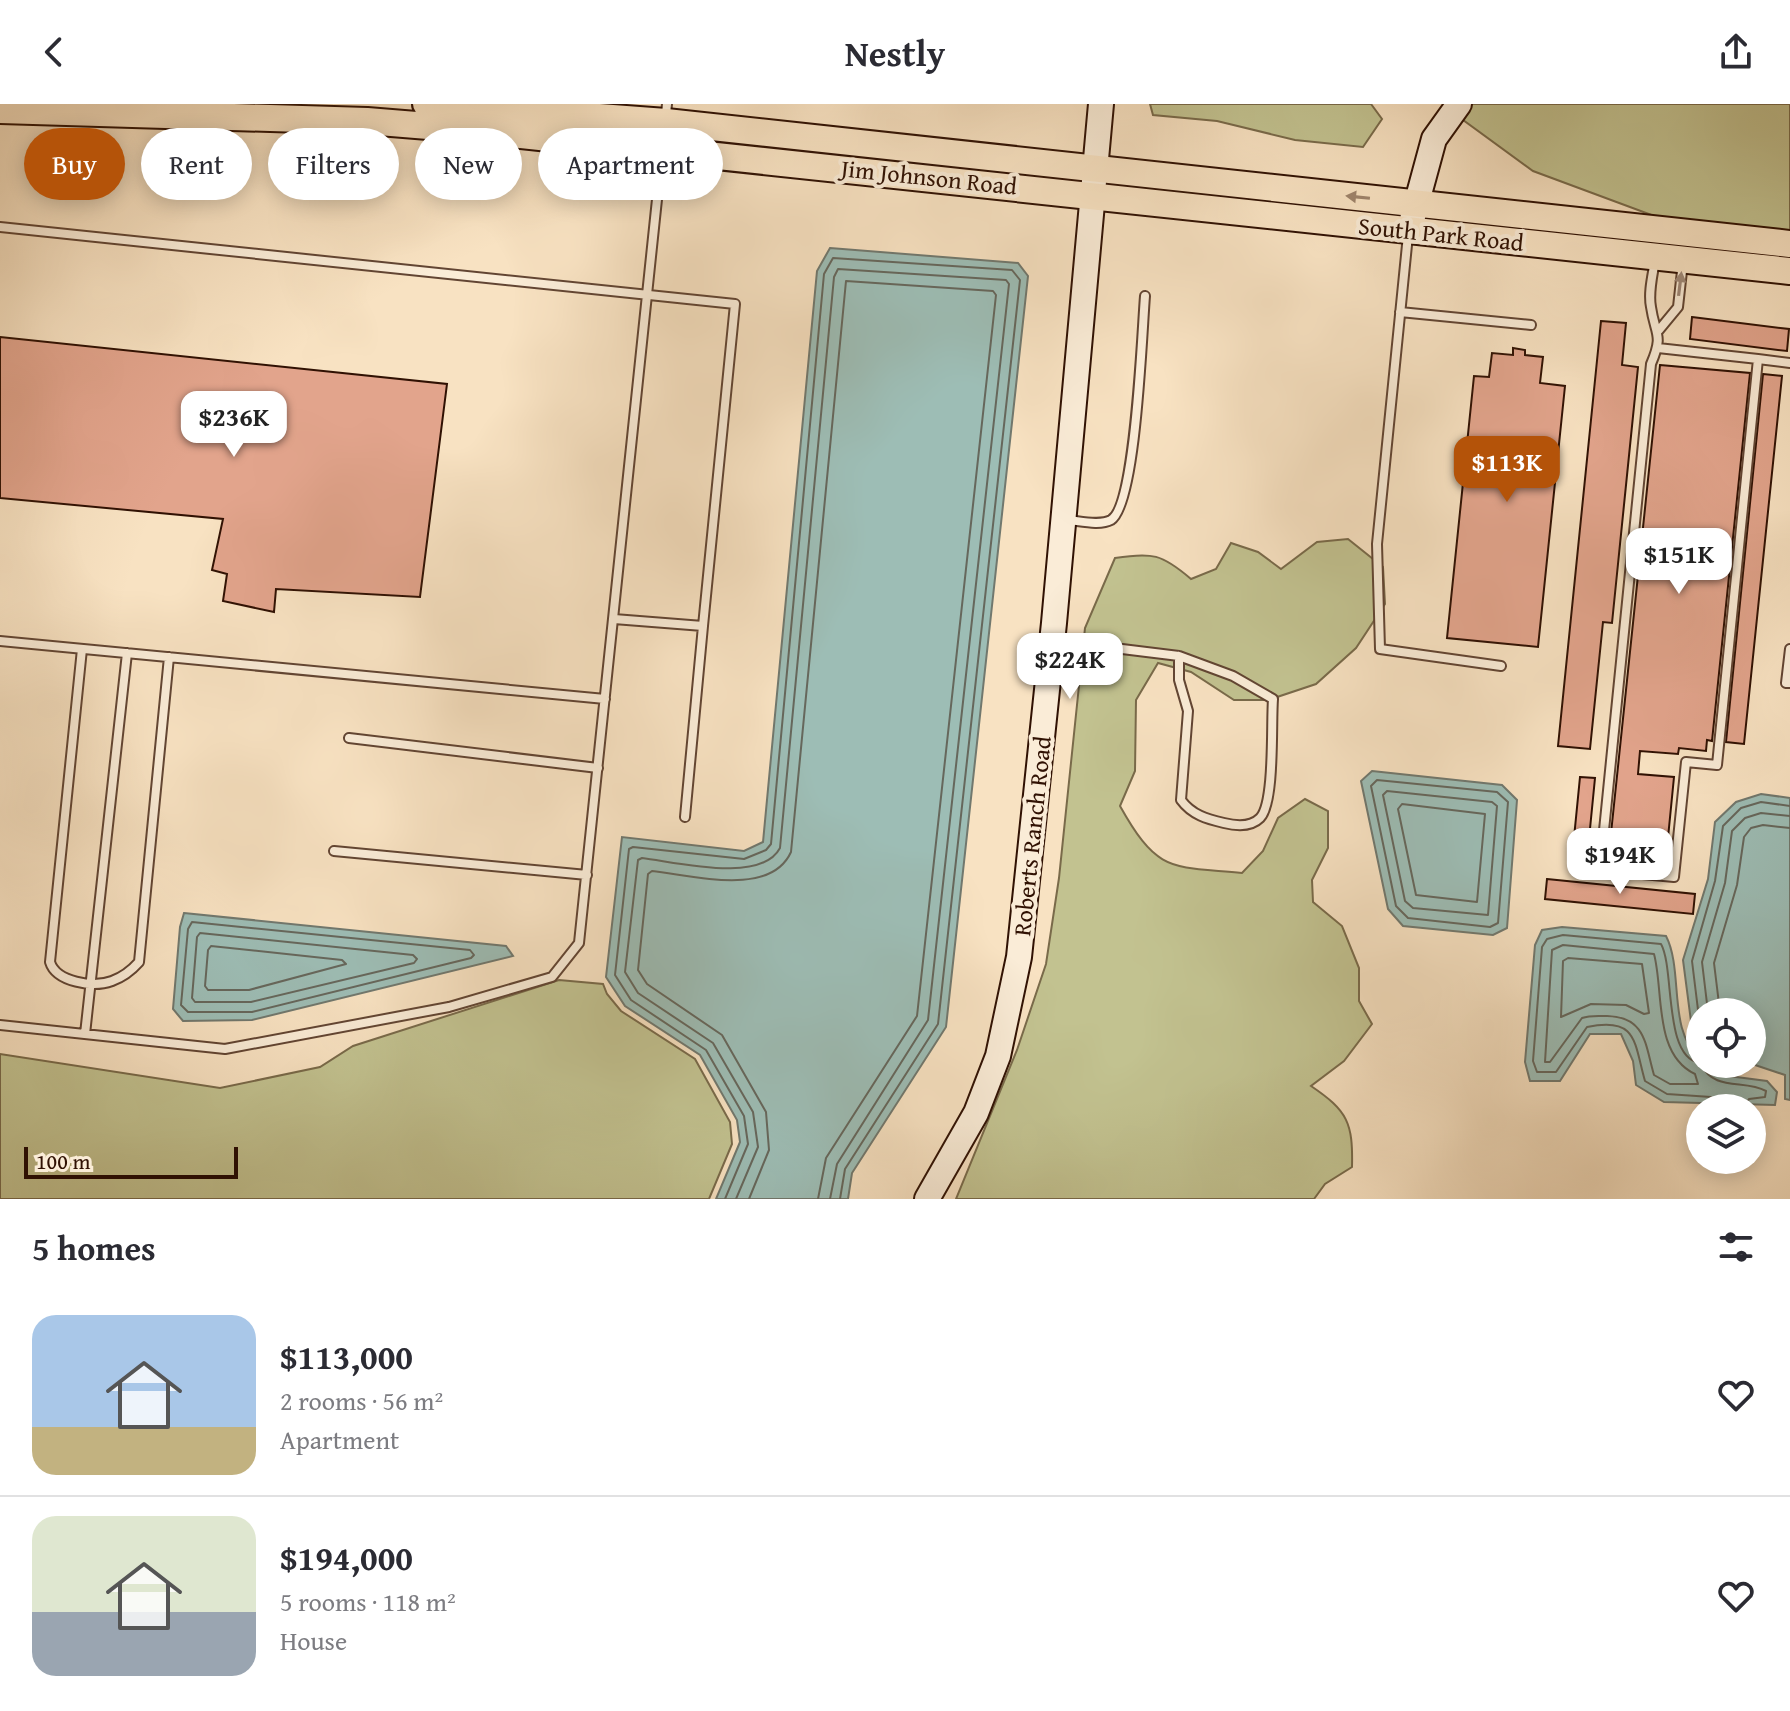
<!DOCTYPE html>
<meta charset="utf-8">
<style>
:root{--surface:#fff;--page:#f2f2f3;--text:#2b2b33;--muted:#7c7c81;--line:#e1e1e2;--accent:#b45309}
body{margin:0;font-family:"Gentium Book Plus",serif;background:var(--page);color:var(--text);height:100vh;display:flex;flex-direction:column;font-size:30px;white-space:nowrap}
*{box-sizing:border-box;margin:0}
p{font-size:26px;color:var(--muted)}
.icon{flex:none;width:44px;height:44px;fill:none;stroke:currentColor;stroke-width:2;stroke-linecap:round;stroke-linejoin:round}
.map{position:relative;height:1095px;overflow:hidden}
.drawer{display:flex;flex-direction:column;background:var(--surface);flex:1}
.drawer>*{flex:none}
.top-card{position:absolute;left:24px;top:24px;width:800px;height:72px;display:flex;gap:16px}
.tools{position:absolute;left:1686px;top:894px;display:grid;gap:16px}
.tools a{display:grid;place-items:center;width:80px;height:80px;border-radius:50%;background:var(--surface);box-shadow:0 4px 20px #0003;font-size:40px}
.scale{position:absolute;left:24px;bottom:20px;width:214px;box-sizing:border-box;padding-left:8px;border:4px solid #301103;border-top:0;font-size:22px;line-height:28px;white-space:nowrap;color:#301103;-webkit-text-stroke:6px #faecd7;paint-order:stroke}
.price{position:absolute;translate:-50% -68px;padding:0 18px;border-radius:16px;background:#fff;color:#222;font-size:26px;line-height:52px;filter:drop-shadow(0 2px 4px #0008)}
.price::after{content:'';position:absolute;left:50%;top:48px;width:24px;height:18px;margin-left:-12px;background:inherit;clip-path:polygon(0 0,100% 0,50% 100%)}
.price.active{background:var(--accent);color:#fff}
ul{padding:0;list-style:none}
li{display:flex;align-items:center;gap:24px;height:200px;padding:0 32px}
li+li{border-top:2px solid var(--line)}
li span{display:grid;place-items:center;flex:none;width:224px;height:160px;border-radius:24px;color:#555}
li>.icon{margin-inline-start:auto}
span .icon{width:96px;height:96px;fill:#fffc;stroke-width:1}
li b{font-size:34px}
h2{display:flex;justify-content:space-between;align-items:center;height:96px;padding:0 32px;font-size:34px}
.pill{padding:0 28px;border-radius:36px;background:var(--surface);box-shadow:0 4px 20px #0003;font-size:28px;line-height:72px}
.pill.active{background:var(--accent);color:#fff}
header{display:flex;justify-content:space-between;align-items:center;height:104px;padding:0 32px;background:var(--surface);font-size:36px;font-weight:700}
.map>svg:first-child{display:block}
.green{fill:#c2c290;stroke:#796a4a;stroke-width:2}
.water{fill:#9dbdb5;stroke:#71786e;stroke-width:2}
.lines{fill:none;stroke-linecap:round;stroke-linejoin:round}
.shore{stroke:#66675c;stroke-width:2}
.building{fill:#e2a48c;stroke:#301103;stroke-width:2}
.lane-casing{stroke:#624533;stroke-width:12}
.secondary-casing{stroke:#301103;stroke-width:28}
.primary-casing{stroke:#301103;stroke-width:30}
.lane{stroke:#faecd7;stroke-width:8}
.secondary{stroke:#faecd7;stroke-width:24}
.primary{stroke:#f8e2c2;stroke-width:26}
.oneway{fill:#9e846c}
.oneway2{fill:#9f8978}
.labels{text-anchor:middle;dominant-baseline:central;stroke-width:8;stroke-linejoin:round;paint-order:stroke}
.street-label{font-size:24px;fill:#301103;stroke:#faecd7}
</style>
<header><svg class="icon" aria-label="back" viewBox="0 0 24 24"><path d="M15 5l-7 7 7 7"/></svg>Nestly<svg class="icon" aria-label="share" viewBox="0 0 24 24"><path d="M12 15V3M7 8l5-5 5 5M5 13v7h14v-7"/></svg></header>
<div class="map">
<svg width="1790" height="1095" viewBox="0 0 1790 1095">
<rect width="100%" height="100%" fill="#f8e2c2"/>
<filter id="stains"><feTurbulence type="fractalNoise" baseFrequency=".0025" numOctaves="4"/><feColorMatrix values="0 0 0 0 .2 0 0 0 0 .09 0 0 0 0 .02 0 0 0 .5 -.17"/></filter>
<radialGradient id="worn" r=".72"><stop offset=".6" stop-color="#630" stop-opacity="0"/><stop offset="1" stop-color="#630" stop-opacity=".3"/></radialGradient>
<path class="green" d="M 1150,0 L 1371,0 L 1382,15 L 1363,43 L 1295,36 L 1217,17 L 1153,11 Z
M 1469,0 L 1790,0 L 1790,132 L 1673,119 L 1533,67 L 1459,13 Z
M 1348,435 L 1383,463 L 1385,500 L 1356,544 L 1316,580 L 1268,596 L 1234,596 L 1191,568 L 1158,559 L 1136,596 L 1135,667 L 1120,702 C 1158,770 1171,762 1242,769 L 1263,747 L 1278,714 L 1305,695 L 1328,707 L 1328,744 L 1312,776 L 1313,798 L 1342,822 L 1359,864 L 1359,897 L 1372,920 L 1344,957 L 1311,982 C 1348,1007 1353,1019 1352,1063 L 1325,1080 L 1314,1095 L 956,1095 L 1017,946 L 1046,860 L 1059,774 L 1085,524 L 1115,454 C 1152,448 1162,450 1191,475 L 1216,465 L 1231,439 L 1258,448 L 1281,465 L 1317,438 Z
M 559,876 L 603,880 L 607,890 L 621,907 L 695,955 L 730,1018 L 732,1040 L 709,1095 L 0,1095 L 0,950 L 220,984 L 320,963 L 353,942 Z"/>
<path class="water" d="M 830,144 L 1018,159 L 1028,172 L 946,923 L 852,1069 L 848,1095 L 716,1095 L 740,1038 L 737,1016 L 700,951 L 625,902 L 606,873 L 622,733 L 744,747 L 763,738 L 817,167 Z
M 1372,667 L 1502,681 L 1517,696 L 1507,824 L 1493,831 L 1403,822 L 1388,805 L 1361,677 Z
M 1761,690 L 1790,694 L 1790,996 L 1785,995 L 1785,971 L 1752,960 L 1752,908 L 1700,908 L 1700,935 L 1692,925 L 1683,856 L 1708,775 L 1715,718 L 1736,698 Z
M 184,809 L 506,842 L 513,852 L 252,916 L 183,917 L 173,905 L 180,823 Z
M 1562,823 L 1666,832 C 1684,867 1667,927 1700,954 L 1700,960 L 1708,960 L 1721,971 L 1767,977 L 1777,988 L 1775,1001 L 1664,998 L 1636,981 L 1633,957 L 1621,930 L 1590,930 L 1560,977 L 1530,977 L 1525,958 L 1535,841 L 1542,826 Z"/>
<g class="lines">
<path class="shore" d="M 1377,676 L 1497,688 L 1508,698 L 1498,819 L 1490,823 L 1408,814 L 1396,802 L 1371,682 Z
M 1387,687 L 1492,698 L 1497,702 L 1488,811 L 1413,804 L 1405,797 L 1383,691 Z
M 1402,700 L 1485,710 L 1477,798 L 1416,791 L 1398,705 Z
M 192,818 L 470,846 L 474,851 L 471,854 L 252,908 L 188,908 L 181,901 L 188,825 Z
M 200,829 L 413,851 L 417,855 L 414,859 L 251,898 L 195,898 L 192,894 L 197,833 Z
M 1563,841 L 1654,850 C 1664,887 1653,950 1695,970 L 1698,980 L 1670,980 L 1654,971 C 1645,940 1646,913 1607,912 C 1598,912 1590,911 1582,914 L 1550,958 L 1545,958 L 1552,846 Z
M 211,842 L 342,856 L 346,860 L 249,886 L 208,886 L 205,882 L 208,846 Z
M 1568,854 L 1642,860 L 1649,909 L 1644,910 L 1626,901 L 1591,900 L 1561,913 L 1563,857 Z
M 1708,908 L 1702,858 L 1725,779 L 1732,727 L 1745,714 L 1761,709 L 1790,712
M 1720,908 L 1714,859 L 1737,781 L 1744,733 L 1751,724 L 1763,721 L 1790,724
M 1700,922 L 1692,857 L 1715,777 L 1723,722 L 1741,704 L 1761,698 L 1790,702
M 1700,959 C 1663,954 1675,865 1661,840 L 1563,831 L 1547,835 L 1542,843 L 1533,957 L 1537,968 L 1556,968 L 1587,923 C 1638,912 1634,939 1645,977 L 1667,990 L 1711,993 L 1717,1004
M 1701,960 C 1714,988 1744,975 1766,987 L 1765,993 L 1749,995 L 1744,1004
M 725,1095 L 748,1040 L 744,1012 L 706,946 L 631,896 L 615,871 L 629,745 L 633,743 L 744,755 L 766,746 L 771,740 L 824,170 L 833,154 L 1012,166 L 1020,176 L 938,920 L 845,1065 L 840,1095
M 736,1095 L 758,1043 L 753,1008 L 713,939 L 638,889 L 625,868 L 638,756 L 642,754 C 676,758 761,780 780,744 L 834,173 L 838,165 L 1006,176 L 1009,180 L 928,916 L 837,1060 L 830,1095
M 749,1095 L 769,1046 L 766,1008 L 722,931 L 647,880 L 638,866 L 648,770 L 652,767 C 692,771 770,794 791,748 L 846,177 L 993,187 L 996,191 L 917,912 L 826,1054 L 818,1095"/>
</g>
<path class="building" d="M 1692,213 L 1789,225 L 1787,247 L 1690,235 Z
M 1601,217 L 1626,219 L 1622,261 L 1638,263 L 1612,519 L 1603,518 L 1590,645 L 1558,642 Z
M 0,233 L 447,280 L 420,493 L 276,485 L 274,508 L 223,497 L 227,470 L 212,466 L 223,415 L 0,394 Z
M 1513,244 L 1525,246 L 1525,251 L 1543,253 L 1540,279 L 1565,282 L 1538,543 L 1447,534 L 1474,272 L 1489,273 L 1492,249 L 1513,251 Z
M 1660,261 L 1750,269 L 1712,637 L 1707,636 L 1706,647 L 1679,644 L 1678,650 L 1640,647 L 1638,670 L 1674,673 L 1665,764 L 1608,758 Z
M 1763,270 L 1782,272 L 1744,640 L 1726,638 Z
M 1580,673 L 1595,674 L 1588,745 L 1573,744 Z
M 1547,775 L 1695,790 L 1693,810 L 1545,795 Z"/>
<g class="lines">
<g class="lane-casing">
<path id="lane" d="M 0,123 L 735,200 L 703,522 L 614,515
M 1408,131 L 1377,440 L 1380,545 L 1501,562
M 1655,156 C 1653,170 1648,188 1651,203 C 1655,231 1664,230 1651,260 L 1600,766 L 1674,773 L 1686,658 L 1717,661 L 1758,255 L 1658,244
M 1400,208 L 1531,221
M 1659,226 L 1678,203 L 1683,158
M 1758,255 L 1790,259
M 1068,416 C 1080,417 1100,422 1111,416 C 1136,401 1142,227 1145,192
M 0,537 L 605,595
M 1057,537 L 1179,552 L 1179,576 L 1188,607 L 1181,696 C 1192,711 1207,715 1224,719 C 1236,722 1251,723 1260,714 C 1275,699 1271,619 1273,595 L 1233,572 L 1179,552
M 82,545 L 50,858 C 56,878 93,884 112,877 C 123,873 131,867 139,858 L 169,553
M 1790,545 L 1786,579 L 1790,579
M 349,634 L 598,664
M 685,713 L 703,522
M 334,747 L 587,771
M 0,921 L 225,945 L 449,903 L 552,873 L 579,839 L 667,0
M 85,930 L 127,549"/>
</g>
<g class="secondary-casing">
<path id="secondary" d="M 1412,116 L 1434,35 L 1459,0
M 927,1095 L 976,1009 L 998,952 L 1019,853 L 1054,519 L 1101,0"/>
</g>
<g class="primary-casing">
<path id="primary" d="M 426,0 L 666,18 L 1790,140
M 0,6 L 367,17 L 465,25 L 1790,167"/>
</g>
<use href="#lane" class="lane"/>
<use href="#secondary" class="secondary"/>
<use href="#primary" class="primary"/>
</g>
<defs><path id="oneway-solid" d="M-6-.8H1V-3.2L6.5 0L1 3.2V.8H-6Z" transform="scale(2)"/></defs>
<use class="oneway" href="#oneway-solid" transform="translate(1358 93) rotate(-174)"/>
<use class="oneway2" href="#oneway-solid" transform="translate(1680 180) rotate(-83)"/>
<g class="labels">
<g class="street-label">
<text transform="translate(929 73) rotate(6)">Jim Johnson Road</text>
<text transform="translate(1441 130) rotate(6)">South Park Road</text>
<text transform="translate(1032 732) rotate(-84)">Roberts Ranch Road</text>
</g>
</g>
<rect width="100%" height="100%" filter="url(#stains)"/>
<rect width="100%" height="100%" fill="url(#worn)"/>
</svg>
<div class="tools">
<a><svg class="icon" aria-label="locate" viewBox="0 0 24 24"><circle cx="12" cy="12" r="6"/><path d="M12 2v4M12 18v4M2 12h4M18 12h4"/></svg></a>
<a><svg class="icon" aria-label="layers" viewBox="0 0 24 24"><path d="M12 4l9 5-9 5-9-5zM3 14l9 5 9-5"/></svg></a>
</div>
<div class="scale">100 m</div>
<b class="price" style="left:234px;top:355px">$236K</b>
<b class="price active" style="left:1507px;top:400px">$113K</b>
<b class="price" style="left:1679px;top:492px">$151K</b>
<b class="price" style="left:1070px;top:597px">$224K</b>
<b class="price" style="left:1620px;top:792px">$194K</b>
<div class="top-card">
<a class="pill active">Buy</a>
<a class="pill">Rent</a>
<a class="pill">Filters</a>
<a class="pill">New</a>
<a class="pill">Apartment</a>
</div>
</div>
<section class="drawer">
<h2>5 homes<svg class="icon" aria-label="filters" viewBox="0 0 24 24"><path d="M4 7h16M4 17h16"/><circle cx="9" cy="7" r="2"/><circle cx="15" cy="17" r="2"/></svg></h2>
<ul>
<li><span style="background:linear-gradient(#a9c7e8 70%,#c2b280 0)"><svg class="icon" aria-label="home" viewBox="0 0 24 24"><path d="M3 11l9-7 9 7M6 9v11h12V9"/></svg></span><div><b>$113,000</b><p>2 rooms · 56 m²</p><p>Apartment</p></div><svg class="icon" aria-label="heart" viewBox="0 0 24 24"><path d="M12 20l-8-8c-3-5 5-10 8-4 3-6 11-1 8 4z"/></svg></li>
<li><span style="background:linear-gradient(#dfe7d0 60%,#9aa5b1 0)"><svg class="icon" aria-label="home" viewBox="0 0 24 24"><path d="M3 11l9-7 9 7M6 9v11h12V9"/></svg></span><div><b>$194,000</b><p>5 rooms · 118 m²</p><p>House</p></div><svg class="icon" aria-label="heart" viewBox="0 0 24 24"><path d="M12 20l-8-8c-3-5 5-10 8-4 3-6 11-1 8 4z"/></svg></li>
</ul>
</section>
